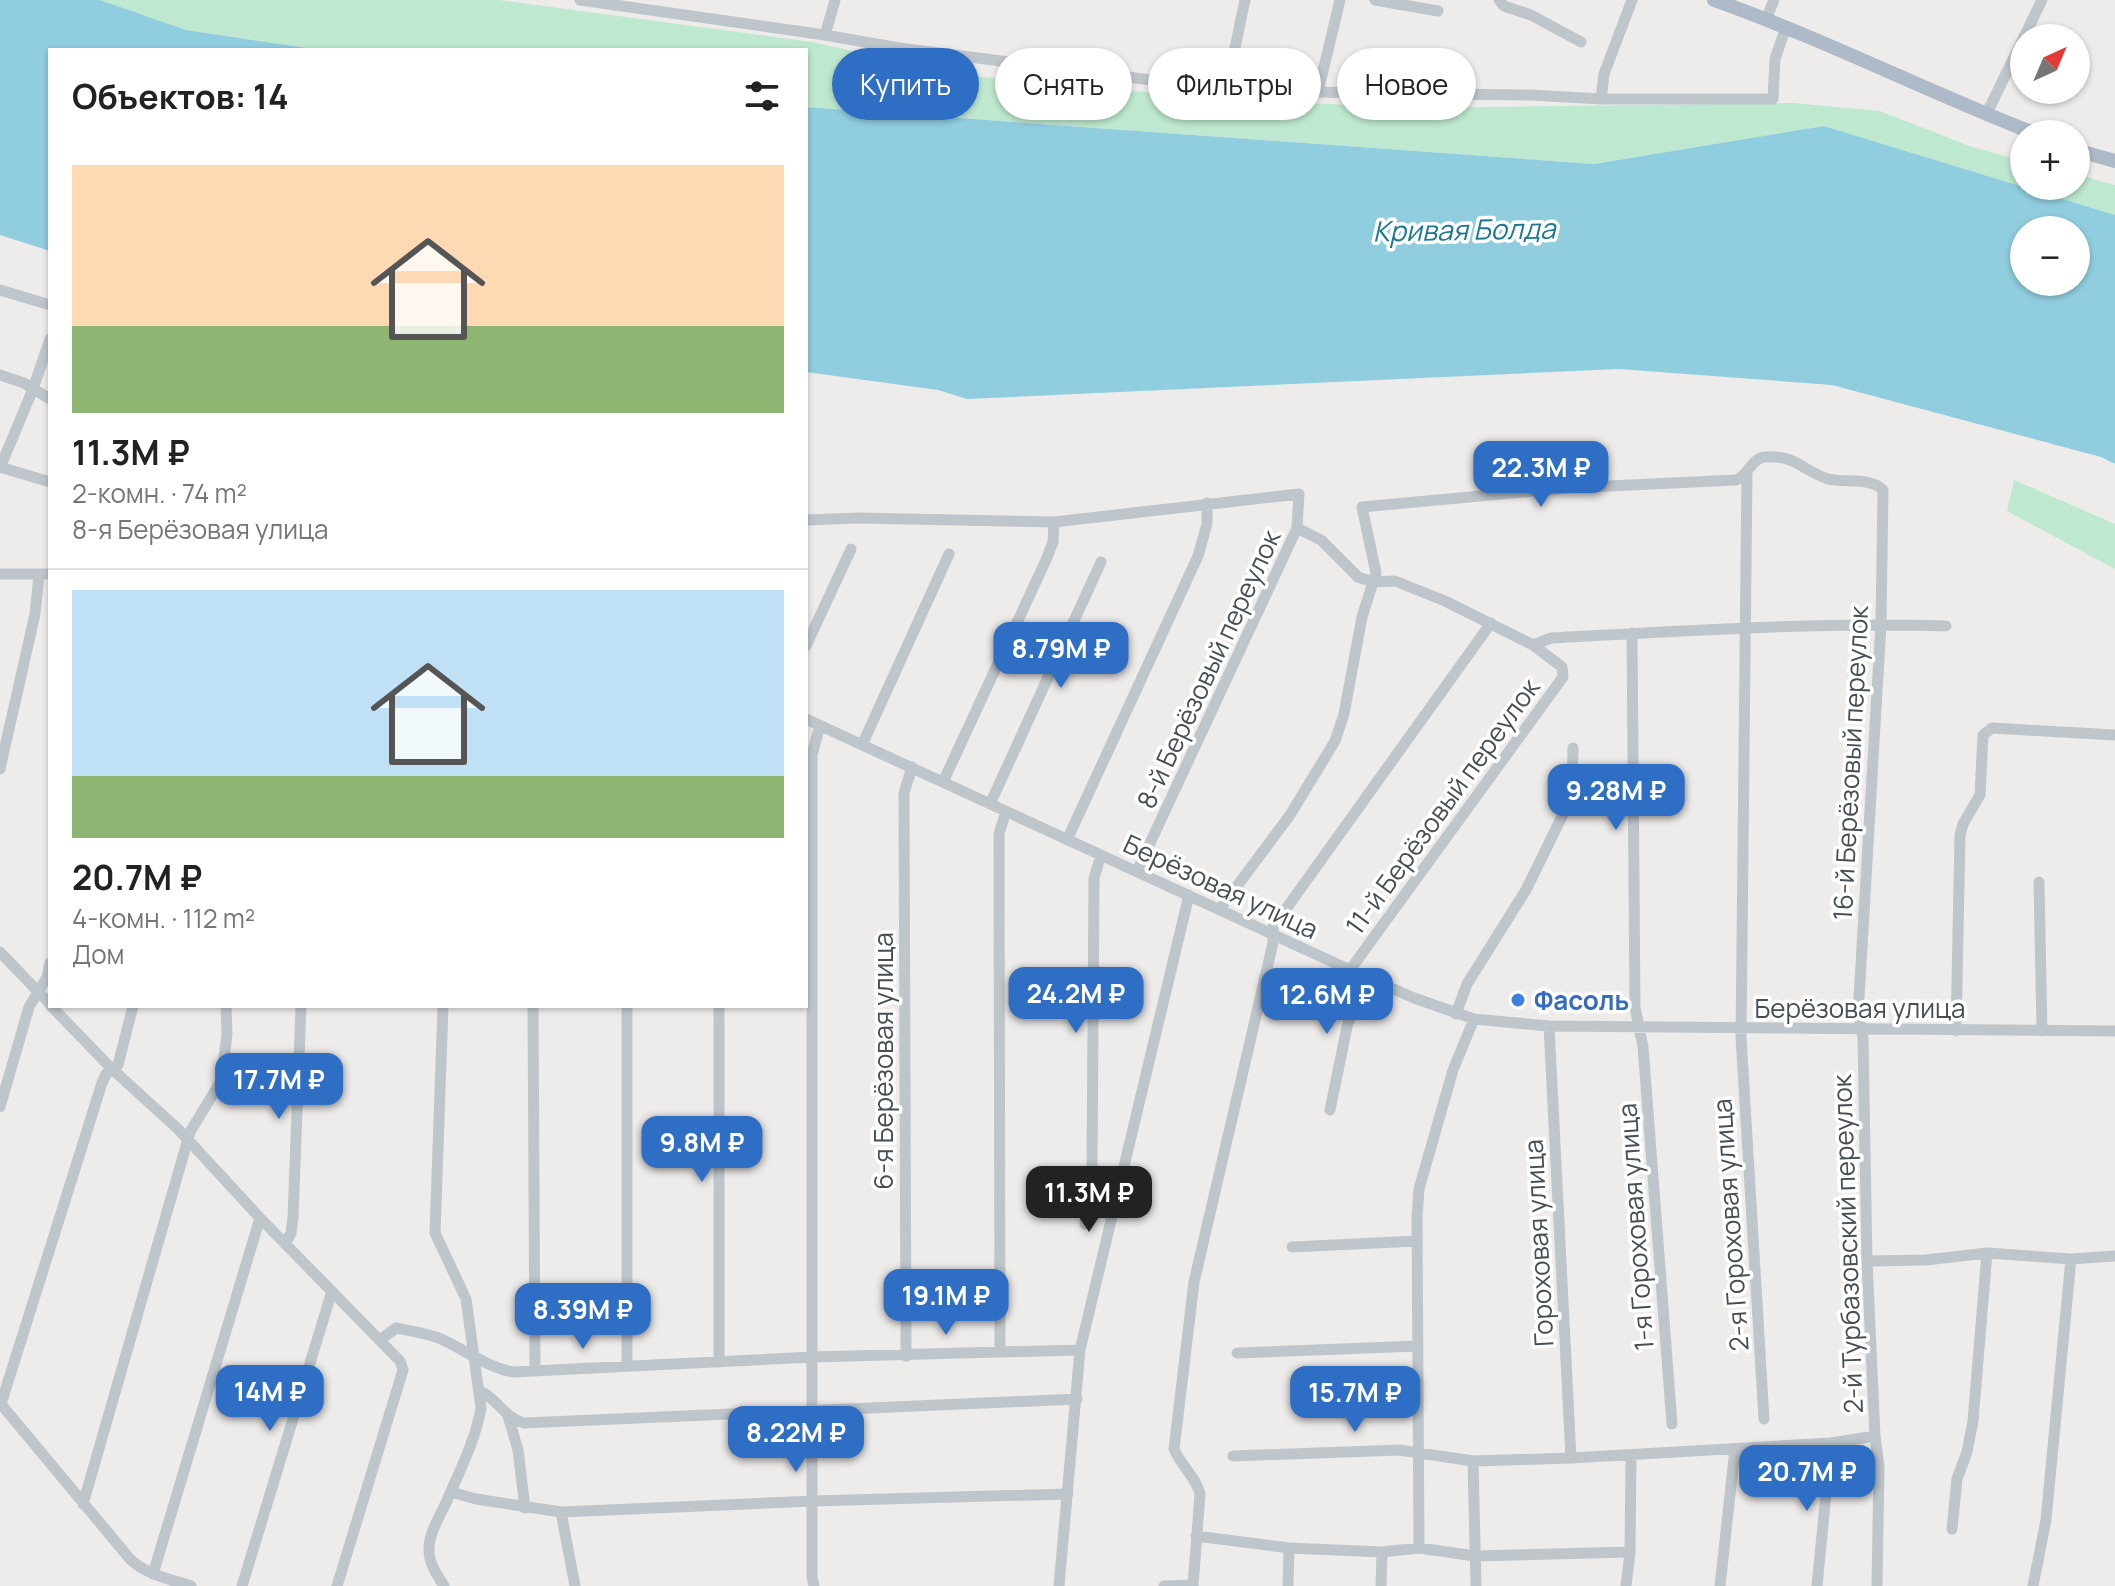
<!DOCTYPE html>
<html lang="ru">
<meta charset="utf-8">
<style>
:root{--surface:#fff;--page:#f6f6f6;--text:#222;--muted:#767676;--line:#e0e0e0;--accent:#2e6ec5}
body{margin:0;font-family:Manrope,sans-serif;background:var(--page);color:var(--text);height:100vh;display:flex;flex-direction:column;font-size:30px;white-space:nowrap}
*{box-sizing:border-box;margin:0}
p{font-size:26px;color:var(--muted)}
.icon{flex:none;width:44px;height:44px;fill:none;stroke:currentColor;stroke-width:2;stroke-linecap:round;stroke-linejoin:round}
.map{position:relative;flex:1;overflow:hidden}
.details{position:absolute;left:48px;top:48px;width:760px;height:960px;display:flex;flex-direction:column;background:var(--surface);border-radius:0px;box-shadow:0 2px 6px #0004}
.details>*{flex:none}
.hud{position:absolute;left:832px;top:48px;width:760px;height:72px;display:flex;gap:16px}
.needle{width:52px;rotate:44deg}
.controls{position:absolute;left:2010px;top:24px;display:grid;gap:16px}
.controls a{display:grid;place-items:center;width:80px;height:80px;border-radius:50%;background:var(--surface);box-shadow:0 2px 6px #0004;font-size:40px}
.price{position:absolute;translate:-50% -68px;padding:0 18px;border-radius:16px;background:var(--accent);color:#fff;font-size:26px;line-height:52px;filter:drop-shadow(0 2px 4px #0008)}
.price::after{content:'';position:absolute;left:50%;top:48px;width:24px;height:18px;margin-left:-12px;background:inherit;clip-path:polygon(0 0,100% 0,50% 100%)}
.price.current{background:#222;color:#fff}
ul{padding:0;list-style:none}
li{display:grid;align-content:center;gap:16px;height:424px;padding:0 24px}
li+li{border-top:2px solid var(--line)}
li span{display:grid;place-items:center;height:248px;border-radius:0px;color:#555}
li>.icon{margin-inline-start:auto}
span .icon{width:144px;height:144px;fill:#fffc;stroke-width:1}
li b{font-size:34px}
h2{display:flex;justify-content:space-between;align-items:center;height:96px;padding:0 24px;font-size:34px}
.pill{padding:0 28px;border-radius:36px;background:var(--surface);box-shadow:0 2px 6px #0004;font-size:28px;line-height:72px}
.pill.current{background:var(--accent);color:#fff}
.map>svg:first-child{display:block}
.green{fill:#bee8cf}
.water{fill:#90cedf;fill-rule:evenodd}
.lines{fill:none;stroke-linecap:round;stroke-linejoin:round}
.minor{stroke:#bec6cc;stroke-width:11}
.major{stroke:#aebac7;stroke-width:14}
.shop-dot{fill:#3f7fe0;stroke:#fff;stroke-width:3}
.labels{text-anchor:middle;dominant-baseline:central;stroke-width:7;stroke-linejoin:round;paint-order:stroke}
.street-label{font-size:26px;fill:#464e56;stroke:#fff}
.shop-label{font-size:26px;font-weight:bold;fill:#366cbe;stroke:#fff;text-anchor:start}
.water-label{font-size:28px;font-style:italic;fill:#1d7892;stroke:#fff}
</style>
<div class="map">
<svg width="2115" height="1586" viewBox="0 0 2115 1586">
<rect width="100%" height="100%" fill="#eeeceb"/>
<path class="green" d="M 100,0 L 499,0 L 812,42 L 960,75 L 1222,99 L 1414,108 L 1793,103 L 1880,111 L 1972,147 L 2024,161 L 2024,186 L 2076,186 L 2076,174 L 2115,185 L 2115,215 L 1824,126 L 1594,164 L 806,107 L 806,50 L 320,50 L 186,30 Z
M 2014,480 L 2115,524 L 2115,569 L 2007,511 Z"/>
<path class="water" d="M 0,0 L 100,0 L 186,30 L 320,50 L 50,50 L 50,251 L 0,235 Z
M 806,107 L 1594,164 L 1824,126 L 2115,215 L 2115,464 L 2101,457 L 1832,385 L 1619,369 L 967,399 L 938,390 L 806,372 ZM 2024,230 L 2076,230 L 2076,282 L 2024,282 Z"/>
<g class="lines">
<path class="minor" d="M 580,0 L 825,35 L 899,48 L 1237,91 L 1531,95 L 1601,99 L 1773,99 L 1775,59 L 1786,27
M 1375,0 L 1438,11
M 1499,0 L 1504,6 L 1531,15 L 1581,42
M 1766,19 L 1774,0
M 825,35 L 835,0
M 1226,91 L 1245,0
M 1318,92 L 1340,0
M 1601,99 L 1604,74 L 1632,0
M 1986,115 L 2042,0
M 0,290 L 50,305
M 0,375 L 24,383 L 50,399
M 0,467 L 50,482
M 0,468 L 33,389 L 50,339
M 1747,472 L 1741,1037 L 1764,1419
M 806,520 L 858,518 L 1054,522 L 1299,494 L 1297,528 L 1321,540 L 1358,577 L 1373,582 L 1395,581 L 1445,601 L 1533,645 L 1562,667 L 1563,677 L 1350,970
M 0,574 L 50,574
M 1632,633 L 1635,1007 L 1643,1047 L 1672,1424
M 1533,645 L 1551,638 C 1683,631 1814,622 1946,626
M 806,646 L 851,549
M 806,719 L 1350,970 L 1414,998 L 1474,1019 L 1549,1026 L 2115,1031
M 862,745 L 949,554
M 0,769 L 35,614 L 39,575
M 943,782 L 1046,560 L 1053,542 L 1054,522
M 1572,796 L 1633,801
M 990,804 L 1101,562
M 1067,840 L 1198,556 L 1207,524 L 1207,503
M 1137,871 L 1297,528
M 2039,882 L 2042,1031
M 1220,909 L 1290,815 L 1335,741 L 1344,714 L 1362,617 L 1376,573 L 1362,507 L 1566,488 L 1736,480 C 1748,476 1751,459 1764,457 C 1795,454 1803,471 1828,479 C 1845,483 1871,477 1883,490 L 1881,624 L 1858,1015 L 1863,1038 L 1867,1261 L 1875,1436 L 1831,1443 L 1571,1458 L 1473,1461 L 1399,1450 L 1233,1456
M 0,952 L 50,1004
M 51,1006 L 112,1069 L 178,1129 L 260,1218 L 400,1361 L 403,1370 L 337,1586
M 443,1006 L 435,1233 L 466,1299 L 481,1408 C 475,1442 459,1472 446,1503 C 439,1517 428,1536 429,1551 C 429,1564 438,1576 444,1586
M 533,1006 L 535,1371
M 719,1006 L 719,1362
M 1456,1014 L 1467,984 L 1526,890 L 1572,796 L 1573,748
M 1549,1026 L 1571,1458
M 1956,1031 L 1960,835 L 1963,824 L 1980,795 L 1983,735 L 1992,728 L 2115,735
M 0,1107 L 29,1007 L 47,977 L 50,963
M 1330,1110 L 1347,1027 L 1363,976
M 1085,1224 L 1092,1171 L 1094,878 L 1101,855
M 285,1244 L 291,1233 L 293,1218 L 301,1006
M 1292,1247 L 1417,1241
M 1867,1261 L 1926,1260 L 1987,1253 L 2071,1259 L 2115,1256
M 380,1340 L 396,1328 C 411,1331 427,1333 441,1339 C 465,1350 487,1367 513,1372 L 812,1357 L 1080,1350
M 1000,1352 L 999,834 L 1006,811
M 1237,1353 L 1418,1346
M 906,1356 L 904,793 L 912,767
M 627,1366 L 627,1006
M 480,1391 C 498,1399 504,1418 524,1423 L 1077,1399
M 0,1403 L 130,1559 C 147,1575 169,1579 191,1586
M 1,1404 L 102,1083 L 106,1074 L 118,1065 L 133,1006
M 508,1416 L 518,1450 L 525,1508
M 1875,1436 L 1879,1467 L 1877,1586
M 1473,1461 L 1476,1586
M 451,1492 L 476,1499 L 561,1512 L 813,1501 L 1068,1494
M 83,1504 L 190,1132 L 221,1081 L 227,1035 L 226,1006
M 561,1512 L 575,1586
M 1952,1529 L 1957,1479 L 1967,1452 L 1973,1421 L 1987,1253
M 1196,1536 L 1289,1548 L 1382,1552 L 1419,1548 L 1475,1556 L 1630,1552
M 1419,1548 L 1417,1216 L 1419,1189 L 1453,1070 L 1474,1019
M 153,1574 L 260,1218
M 242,1586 L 332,1291
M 814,1586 L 812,1577 L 812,755 L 820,725
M 1059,1586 L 1080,1350 L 1189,895
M 1164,1586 L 1193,1585
M 1193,1586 L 1200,1494 C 1196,1477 1181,1466 1174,1449 L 1194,1282 L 1273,943 L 1273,927 L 1491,623
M 1288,1586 L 1289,1548
M 1381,1586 L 1382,1552
M 1626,1586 L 1630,1552 L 1631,1456
M 1720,1586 L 1735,1449
M 1817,1586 L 1831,1443
M 2033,1586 L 2046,1520 L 2071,1259"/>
<path class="major" d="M 1714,0 C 1824,39 1928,92 2036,134
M 2076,150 L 2115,161"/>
</g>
<circle class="shop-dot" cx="1518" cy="1000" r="8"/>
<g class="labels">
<g class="street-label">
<text transform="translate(1208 669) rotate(-65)">8-й Берёзовый переулок</text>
<text transform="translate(1850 763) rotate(-87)">16-й Берёзовый переулок</text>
<text transform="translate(1442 806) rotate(-54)">11-й Берёзовый переулок</text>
<text transform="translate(1221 886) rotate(25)">Берёзовая улица</text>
<text x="1860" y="1008">Берёзовая улица</text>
<text transform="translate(883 1061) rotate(-90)">6-я Берёзовая улица</text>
<text transform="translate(1730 1225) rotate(-94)">2-я Гороховая улица</text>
<text transform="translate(1635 1227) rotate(-94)">1-я Гороховая улица</text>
<text transform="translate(1538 1243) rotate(-93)">Гороховая улица</text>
<text transform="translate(1847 1244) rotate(-92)">2-й Турбазовский переулок</text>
</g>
<g class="shop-label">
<text x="1534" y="1000">Фасоль</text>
</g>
<g class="water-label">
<text transform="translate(1464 229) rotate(-1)">Кривая Болда</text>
</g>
</g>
</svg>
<div class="controls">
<a><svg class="needle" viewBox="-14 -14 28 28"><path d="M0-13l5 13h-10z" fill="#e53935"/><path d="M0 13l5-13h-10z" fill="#767676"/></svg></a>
<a>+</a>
<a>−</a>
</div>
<b class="price" style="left:1541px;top:509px">22.3M ₽</b>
<b class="price" style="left:1061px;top:690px">8.79M ₽</b>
<b class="price" style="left:1616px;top:832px">9.28M ₽</b>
<b class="price" style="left:1076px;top:1035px">24.2M ₽</b>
<b class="price" style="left:1327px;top:1036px">12.6M ₽</b>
<b class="price" style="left:279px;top:1121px">17.7M ₽</b>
<b class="price" style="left:702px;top:1184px">9.8M ₽</b>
<b class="price current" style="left:1089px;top:1234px">11.3M ₽</b>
<b class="price" style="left:946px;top:1337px">19.1M ₽</b>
<b class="price" style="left:583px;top:1351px">8.39M ₽</b>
<b class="price" style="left:270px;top:1433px">14M ₽</b>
<b class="price" style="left:1355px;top:1434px">15.7M ₽</b>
<b class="price" style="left:796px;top:1474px">8.22M ₽</b>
<b class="price" style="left:1807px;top:1513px">20.7M ₽</b>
<div class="hud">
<a class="pill current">Купить</a>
<a class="pill">Снять</a>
<a class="pill">Фильтры</a>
<a class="pill">Новое</a>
</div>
<section class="details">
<h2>Объектов: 14<svg class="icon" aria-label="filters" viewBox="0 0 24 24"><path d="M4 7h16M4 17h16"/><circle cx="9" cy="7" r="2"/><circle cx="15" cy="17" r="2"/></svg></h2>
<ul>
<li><span style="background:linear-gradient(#ffd9b3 65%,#8fb573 0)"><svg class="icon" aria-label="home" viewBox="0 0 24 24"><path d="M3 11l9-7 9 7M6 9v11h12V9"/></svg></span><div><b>11.3M ₽</b><p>2-комн. · 74 m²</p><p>8-я Берёзовая улица</p></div></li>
<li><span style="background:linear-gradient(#bfe0f5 75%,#8fb573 0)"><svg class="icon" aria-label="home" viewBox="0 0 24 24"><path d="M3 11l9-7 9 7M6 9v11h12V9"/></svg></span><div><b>20.7M ₽</b><p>4-комн. · 112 m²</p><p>Дом</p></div></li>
</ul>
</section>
</div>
